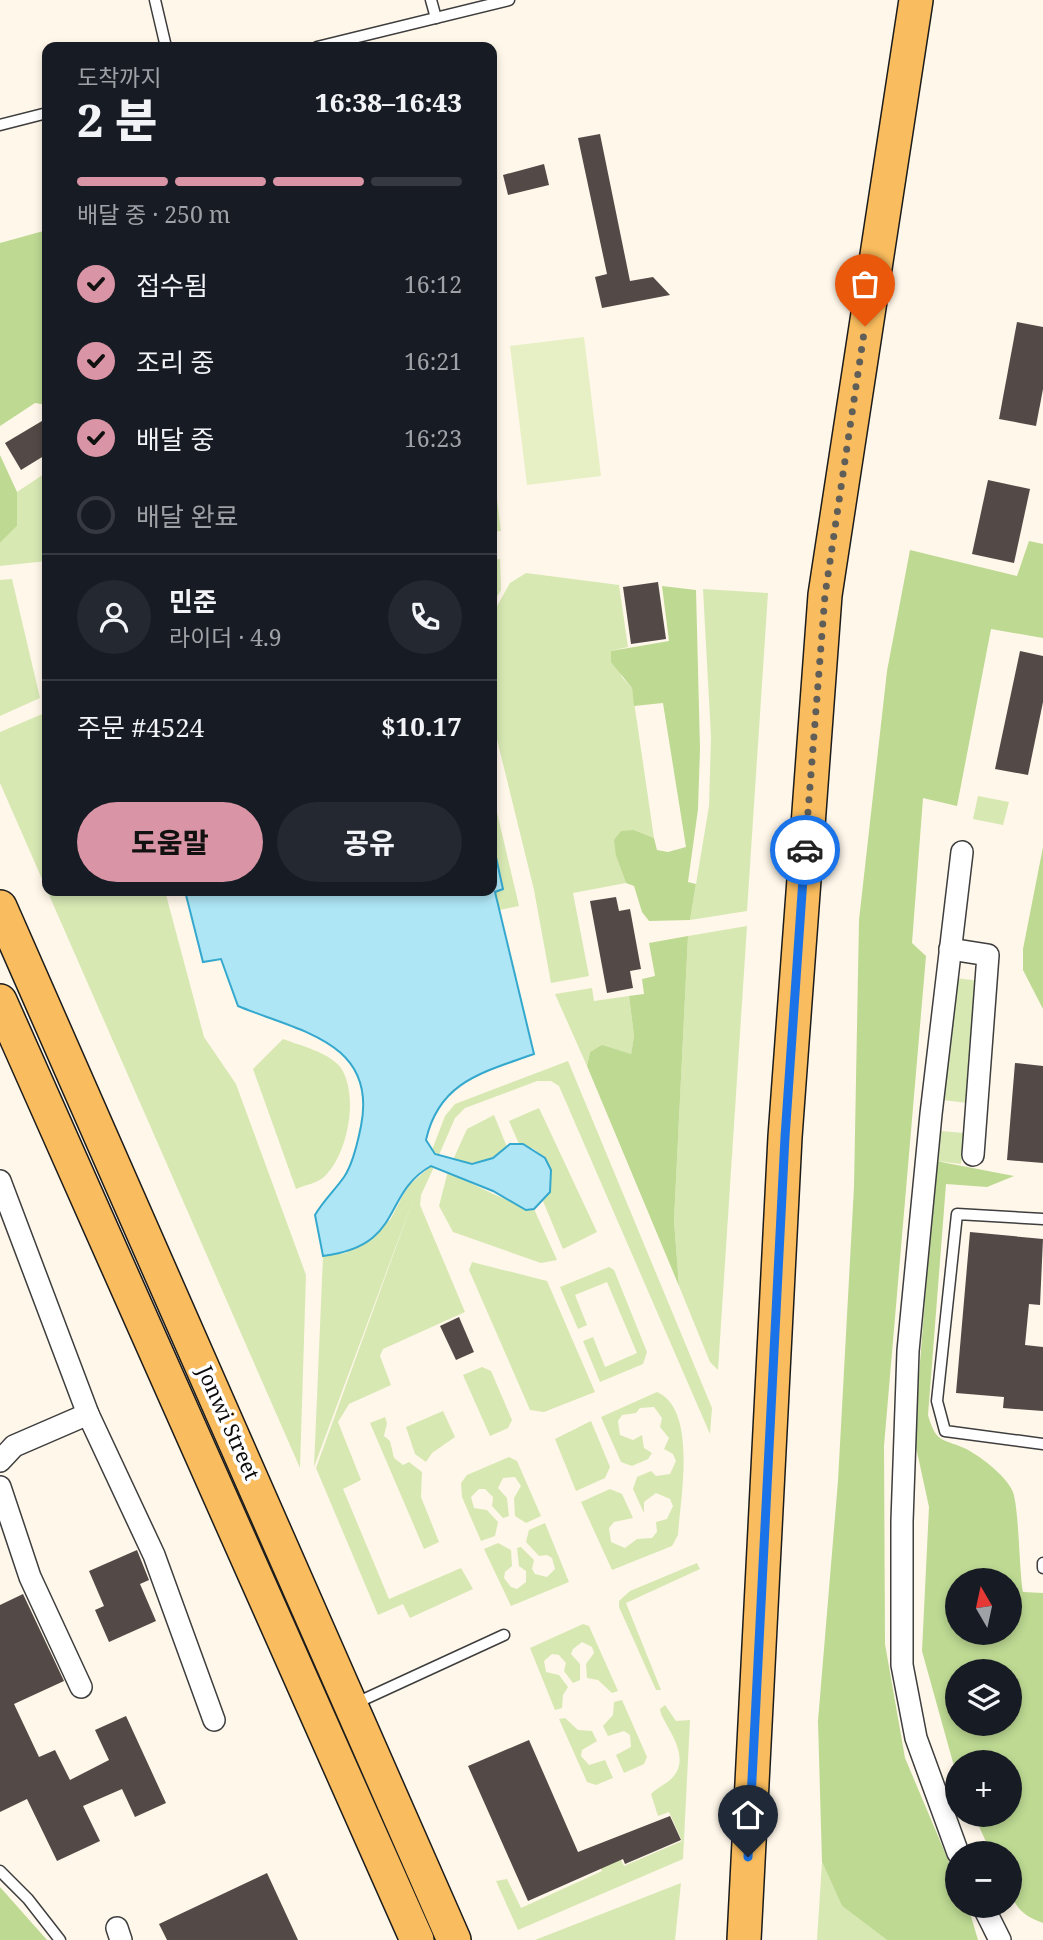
<!DOCTYPE html>
<html lang="ko">
<head>
<meta charset="utf-8">
<style>
	body { margin:0; font-family:"Noto Serif","Noto Sans KR",serif; background:#242831; color:#f1f3f6; height:100vh; display:flex; flex-direction:column; font-size:26px; white-space:nowrap }
	* { box-sizing:border-box; margin:0 }
	p { font-size:23px; color:#9ea1a6 }
	.icon { flex:none; width:38px; height:38px; fill:none; stroke:currentColor; stroke-width:2; stroke-linecap:round; stroke-linejoin:round }
	.map { position:relative; flex:1; overflow:hidden }
	.side { position:absolute; left:42px; top:42px; width:455px; height:854px; display:flex; flex-direction:column; background:#171b24; border-radius:14px; box-shadow:0 4px 10px #0003 }
	.side>* { flex:none }
	.needle { width:46px; rotate:351deg }
	.buttons { position:absolute; left:945px; top:1568px; display:grid; gap:14px }
	.buttons a { display:grid; place-items:center; width:77px; height:77px; border-radius:50%; background:#171b24; box-shadow:0 4px 10px #0003; font-size:35px }
	.pin { position:absolute; display:grid; place-items:center; width:60px; height:60px; color:#fff; margin:-72px -30px; border-radius:50% 50% 50% 0; rotate:-45deg; box-shadow:0 0 7px #0007 }
	.pin .icon { rotate:45deg }
	.courier { position:absolute; display:grid; place-items:center; width:70px; height:70px; margin:-35px; border:5px solid #1a73e8; border-radius:50%; background:#fff; color:#222; box-shadow:0 2px 9px #0007 }
	.overview em { font-style:normal; font-weight:800 }
	.overview div { display:flex; flex-direction:column-reverse }
	.overview { display:flex; align-items:center; justify-content:space-between; height:119px; padding:0 35px }
	h1 { font-size:46px; font-weight:800; line-height:52px }
	.bar { display:grid; grid-template-columns:repeat(4,1fr); gap:10px 7px; align-content:center; height:84px; padding:0 35px }
	.bar i { height:9px; border-radius:5px; background:#363941 }
	.bar .current { background:#d995a5 }
	.bar p { grid-column:span 4 }
	.line { display:flex; align-items:center; gap:18px; padding:0 35px; border-top:2px solid #363941 }
	.line div { flex:1 }
	.round { display:grid; place-items:center; flex:none; width:74px; height:74px; border-radius:37px; background:#242831 }
	ol { padding:0 35px; list-style:none }
	li { display:flex; align-items:center; gap:21px; height:77px }
	li p { margin-inline-start:auto }
	li .icon { padding:7px; border-radius:50%; background:#d995a5; color:#111; stroke-width:4 }
	li:last-child { color:#9ea1a6 }
	li i { width:38px; height:38px; border:4px solid #363941; border-radius:50% }
	.action { display:flex; gap:14px; margin-top:auto; padding:14px 35px }
	.action a { flex:1; height:80px; border-radius:42px; background:#d995a5; color:#111; font-size:28px; font-weight:800; line-height:80px; text-align:center }
	.action a+a { background:#242831; color:#f1f3f6 }
	.map>svg:first-child { display:block }
	.green { fill:#d7e8b3 }
	.forest { fill:#bdd992; fill-rule:evenodd }
	.pitch { fill:#e7f0c5 }
	.water { fill:#aee6f6; stroke:#34a8cd; stroke-width:2 }
	.building { fill:#534a47 }
	.lines { fill:none; stroke-linecap:round; stroke-linejoin:round }
	.lane-casing { stroke:#3e3e3e; stroke-width:13 }
	.street-casing { stroke:#3e3e3e; stroke-width:24 }
	.primary-casing { stroke:#1c1c1c; stroke-width:36 }
	.lane { stroke:#fff; stroke-width:10 }
	.street { stroke:#fff; stroke-width:21 }
	.primary { stroke:#f9bc5e; stroke-width:33 }
	.done { stroke:#605e59; stroke-width:7; stroke-dasharray:0 12.6 }
	.route { stroke:#1a73e8; stroke-width:9 }
	.labels { text-anchor:middle; stroke-width:7; stroke-linejoin:round; paint-order:stroke }
	.street-label { font-size:21px; fill:#0b0b0b; stroke:#fff }
</style>
</head>
<body>
<div class="map">
<svg width="1043" height="1940" viewBox="0 0 1043 1940">
	<rect width="100%" height="100%" fill="#fff7e9"/>
	<!-- green -->
	<g class="green">
		<path d="M492,459L501,531L492,532Z"/>
		<path d="M47,472V561L0,566V543L17,526V492Z"/>
		<path d="M500,559L501,590L492,605V560Z"/>
		<path d="M526,573L619,585L628,647L611,651L622,677L632,688L654,838L634,830L616,856L626,883L573,893L589,976L551,983L534,890L492,719V615L510,583Z"/>
		<path d="M12,579L40,698L0,716V580Z"/>
		<path d="M703,589L768,593L747,911L690,920L709,806L711,737Z"/>
		<path d="M47,712V891H165L204,1037L236,1084L306,1275L300,1468L0,783V732Z"/>
		<path d="M492,791L519,906L499,910L495,891L503,888L492,839Z"/>
		<path d="M978,796L1009,802L1003,825L973,819Z"/>
		<path d="M747,926L718,1370L710,1362L679,1286L674,1221L688,936Z"/>
		<path d="M956,978L980,981L967,1103L943,1100Z"/>
		<path d="M592,988L594,1001L629,996L634,1036L631,1054L602,1046L590,1052L587,1066L555,994Z"/>
		<path d="M283,1039C301,1046 329,1052 341,1068C359,1095 348,1154 325,1176C318,1183 305,1185 296,1189L253,1069Z"/>
		<path d="M568,1061L712,1408L710,1434L559,1086L551,1081H537L465,1108L455,1118L439,1155L432,1150L445,1116L455,1104Z"/>
		<path d="M539,1108L597,1232L563,1249L543,1201L550,1192L545,1158L534,1149L519,1144L509,1121Z"/>
		<path d="M494,1115L507,1147C489,1162 476,1166 453,1160L467,1129Z"/>
		<path d="M940,1131L964,1133L961,1164L936,1161Z"/>
		<path d="M431,1166L434,1167L421,1195L420,1205L465,1312L383,1349L380,1356L391,1385L349,1404L338,1422L361,1480L343,1489L389,1599L461,1568L473,1589L410,1618L403,1604L378,1615L316,1468L416,1192L314,1467L323,1256L346,1253L390,1220L408,1186Z"/>
		<path d="M448,1171C462,1179 523,1210 534,1209L557,1260L541,1263L453,1232L439,1206Z"/>
		<path d="M472,1262L547,1281L595,1392L544,1412L530,1410L469,1270Z"/>
		<path d="M609,1267L614,1270L647,1352L643,1364L600,1382L583,1341L593,1337L605,1367L637,1353L607,1282L575,1295L587,1325L578,1329L560,1287Z"/>
		<path d="M482,1367L491,1371L512,1420L508,1428L490,1436L463,1375Z"/>
		<path d="M657,1392C698,1410 680,1500 678,1535L672,1546L612,1570L581,1502L610,1489L622,1494L633,1518L614,1522L609,1528L611,1542L625,1548L637,1539L652,1538L657,1532L656,1522L667,1519L673,1506L670,1499L656,1493L644,1502V1513L633,1489L637,1477L651,1471L656,1476L670,1474L676,1461L673,1454L664,1449L669,1438L660,1427L662,1418L654,1407L640,1408L636,1413L622,1415L618,1421L620,1435L633,1440L642,1435L644,1448L652,1453L648,1459L632,1466L621,1462L601,1417Z"/>
		<path d="M443,1411L455,1437L432,1453L426,1462L415,1454L406,1427Z"/>
		<path d="M385,1417L387,1423L384,1436L390,1441L394,1458L403,1465L409,1462L422,1472L421,1497L439,1542L424,1549L370,1423Z"/>
		<path d="M591,1421L610,1467L605,1478L576,1491L555,1439Z"/>
		<path d="M509,1457L517,1461L541,1516L526,1523L515,1516L514,1498L521,1486L515,1477L503,1478L498,1488L507,1498L509,1516L503,1518L492,1506L493,1497L485,1489H479L471,1497L474,1508L487,1510L498,1522L495,1536L481,1541L462,1497L461,1483L467,1475Z"/>
		<path d="M545,1523L569,1582L511,1606L484,1549L498,1543L511,1550L512,1566L505,1572L504,1578L511,1587L517,1589L526,1582V1571L519,1566L517,1548L521,1547L534,1560L532,1569L535,1574L547,1577L555,1569L552,1558L547,1555L539,1556L526,1542L529,1530Z"/>
		<path d="M697,1563L700,1569L626,1603L661,1690H656L619,1607V1601L630,1591Z"/>
		<path d="M583,1624L589,1626L618,1691L612,1693L598,1680L587,1678L586,1664L594,1653L592,1647L582,1642L573,1649L571,1654L580,1664V1680L573,1683L564,1671L566,1663L559,1655L552,1654L544,1661L546,1672L559,1675L568,1687L563,1695L562,1708L555,1710L530,1648Z"/>
		<path d="M622,1700L647,1757L644,1764L624,1773L616,1755L631,1747L630,1735L624,1731L608,1736L603,1726L613,1715L614,1702Z"/>
		<path d="M665,1705L676,1721L690,1720L683,1859L518,1930L496,1881L507,1879L521,1908L602,1871L595,1856L615,1847L624,1866L682,1841L669,1812L658,1816L651,1794C658,1787 667,1784 673,1777C690,1757 670,1733 661,1714L660,1709Z"/>
		<path d="M565,1718L578,1730L592,1731L597,1741L582,1750L581,1756L589,1765L605,1760L613,1778L596,1785L587,1782L559,1719Z"/>
		<path d="M822,1862L842,1906L887,1940H817Z"/>
		<path d="M681,1883L675,1940H535Z"/>
	</g>
	<!-- forest -->
	<g class="forest">
		<path d="M47,230V405L35,403L0,426V243Z"/>
		<path d="M0,455L17,492V526L0,543Z"/>
		<path d="M1029,541L1043,544V638L991,629L957,806L923,798L912,943L926,956L884,1446L885,1644L905,1758L957,1881V1906H968L978,1940H887L842,1906L822,1862L818,1721L838,1481L854,1187L859,920L887,671L910,550L1017,576Z"/>
		<path d="M662,586L696,590L700,749L698,809L688,882L696,884L690,920L649,921L642,912L634,886L626,883L616,856L614,840L621,831L634,830L654,838L657,850L668,852L686,847L663,703L634,706L632,688L611,662V651L669,641Z"/>
		<path d="M1043,847V1009L1023,970V949Z"/>
		<path d="M688,936L674,1221L679,1286L587,1066L590,1052L602,1045L631,1054L634,1036L629,996L644,994L642,979L655,976L649,943Z"/>
		<path d="M936,1161L1014,1176L987,1187L946,1184L928,1415C936,1443 941,1438 964,1448C978,1454 1006,1476 1012,1490C1019,1502 1019,1571 1023,1592L1043,1593V1923C1005,1910 1010,1887 1010,1853H991L974,1815H1010V1762H957V1777L922,1651L929,1507L914,1438ZM957,1580H1010V1633H957ZM957,1671H1010V1724H957Z"/>
		<path d="M0,1887L47,1940H0Z"/>
	</g>
	<!-- pitch -->
	<path class="pitch" d="M584,337L601,476L527,485L510,346Z"/>
	<!-- water -->
	<path class="water" d="M492,839L503,889L495,892L534,1054C484,1072 439,1081 426,1140L435,1154L472,1164L493,1158L510,1144H523L545,1158L551,1170L550,1192L534,1209L526,1210L493,1191L431,1166C381,1194 405,1246 323,1256L315,1215C323,1201 335,1190 344,1177C353,1164 358,1141 361,1126C378,1041 297,1031 238,1006L221,959L203,962L185,891H492Z"/>
	<!-- building -->
	<g class="building">
		<path d="M600,134L630,281L653,277L670,295L602,308L595,277L607,274L578,138Z"/>
		<path d="M544,164L549,185L508,195L503,175Z"/>
		<path d="M1017,322L1043,327V389L1036,426L999,419Z"/>
		<path d="M47,418V454L21,470L5,443Z"/>
		<path d="M988,480L1030,489L1014,563L972,554Z"/>
		<path d="M658,582L666,639L631,644L623,587Z"/>
		<path d="M1020,651L1043,656V702L1028,775L995,769Z"/>
		<path d="M616,897L619,911L630,909L641,969L630,971L633,988L607,993L590,901Z"/>
		<path d="M1015,1063L1043,1066V1163L1007,1160Z"/>
		<path d="M970,1232L1043,1239L1040,1305L1029,1304L1025,1345L1043,1347V1411L1003,1408L1004,1397L956,1393Z"/>
		<path d="M459,1317L474,1352L456,1360L440,1326Z"/>
		<path d="M137,1550L149,1580L140,1584L156,1621L109,1642L95,1610L104,1606L89,1571Z"/>
		<path d="M23,1594L64,1681L14,1704L39,1757L55,1750L70,1780L109,1760L95,1730L126,1716L166,1803L135,1817L122,1789L83,1806L100,1841L57,1861L27,1799L0,1812V1605Z"/>
		<path d="M529,1740L578,1852L670,1816L681,1840L625,1864L623,1859L528,1901L468,1766Z"/>
		<path d="M267,1873L298,1940H167L159,1924Z"/>
	</g>
	<g class="lines">
		<defs>
			<g id="lane">
				<path d="M155,0L166,47"/>
				<path d="M431,0L436,18"/>
				<path d="M317,47L509,0"/>
				<path d="M0,125L47,113"/>
				<path d="M1043,1219L957,1214L937,1401L945,1431L1043,1444"/>
				<path d="M1043,1563V1568"/>
				<path d="M354,1704L504,1635"/>
				<path d="M0,1871L28,1899L60,1940"/>
			</g>
			<g id="street">
				<path d="M950,949L988,955L973,1155"/>
				<path d="M0,1181L88,1414L154,1555L214,1720"/>
				<path d="M0,1461L14,1446L88,1414"/>
				<path d="M0,1487L30,1577L81,1687"/>
				<path d="M958,1853L916,1738L902,1665V1521L908,1351L931,1114L962,852"/>
				<path d="M983,1906L1000,1940"/>
				<path d="M117,1928L121,1940"/>
			</g>
			<g id="primary">
				<path d="M0,907L454,1940"/>
				<path d="M0,1001L417,1940"/>
				<path d="M744,1940L785,1137L825,595L916,0"/>
			</g>
		</defs>
		<!-- lane casing -->
		<use href="#lane" class="lane-casing"/>
		<!-- street casing -->
		<use href="#street" class="street-casing"/>
		<!-- primary casing -->
		<use href="#primary" class="primary-casing"/>
		<!-- lane -->
		<use href="#lane" class="lane"/>
		<!-- street -->
		<use href="#street" class="street"/>
		<!-- primary -->
		<use href="#primary" class="primary"/>
	</g>
	<g class="lines">
		<!-- done -->
		<path class="done" d="M805,850L825,595L865,326"/>
		<!-- route -->
		<path class="route" d="M748,1857L785,1137L805,850"/>
	</g>
	<g class="labels">
		<!-- street labels -->
		<g class="street-label">
			<text transform="translate(228 1423) rotate(66)" y="7">Jonwi Street</text>
		</g>
	</g>
</svg>
<div class="buttons">
<a><svg class="needle" viewBox="-14 -14 28 28"><path d="M0-13l5 13h-10z" fill="#e53935"/><path d="M0 13l5-13h-10z" fill="#9ea1a6"/></svg></a>
<a><svg class="icon" aria-label="layers" viewBox="0 0 24 24"><path d="M12 4l9 5-9 5-9-5zM3 14l9 5 9-5"/></svg></a>
<a>+</a>
<a>−</a>
</div>
<div class="pin" style="left:865px;top:326px;background:#ea580c"><svg class="icon" aria-label="bag" viewBox="0 0 24 24"><path d="M5 8h14l-1 12H6zM9 8a3 3 0 0 1 6 0"/></svg></div>
<div class="pin" style="left:748px;top:1857px;background:#1f2937"><svg class="icon" aria-label="home" viewBox="0 0 24 24"><path d="M3 11l9-7 9 7M6 9v11h12V9"/></svg></div>
<div class="courier" style="left:805px;top:850px"><svg class="icon" aria-label="car" viewBox="0 0 24 24"><path d="M5 17H2v-5l4-1 3-4h7l3 4 3 1v5h-3M9 17h6M6 11h13"/><circle cx="7" cy="17" r="2"/><circle cx="17" cy="17" r="2"/></svg></div>
<section class="side">
<div class="overview"><div><h1>2 분</h1><p>도착까지</p></div><em>16:38–16:43</em></div>
<div class="bar"><i class="current"></i><i class="current"></i><i class="current"></i><i></i><p>배달 중 · 250 m</p></div>
<ol>
<li><svg class="icon" aria-label="check" viewBox="0 0 24 24"><path d="M5 12l5 5 9-10"/></svg>접수됨<p>16:12</p></li>
<li><svg class="icon" aria-label="check" viewBox="0 0 24 24"><path d="M5 12l5 5 9-10"/></svg>조리 중<p>16:21</p></li>
<li><svg class="icon" aria-label="check" viewBox="0 0 24 24"><path d="M5 12l5 5 9-10"/></svg>배달 중<p>16:23</p></li>
<li><i></i>배달 완료</li>
</ol>
<div class="line" style="height:126px"><a class="round"><svg class="icon" aria-label="person" viewBox="0 0 24 24"><circle cx="12" cy="8" r="4"/><path d="M4 21q1-7 8-7t8 7"/></svg></a><div><b>민준</b><p>라이더 · 4.9</p></div><a class="round"><svg class="icon" aria-label="phone" viewBox="0 0 24 24"><path d="M5 4h4l2 5-3 2q2 4 5 5l2-3 5 2v4C11 20 4 13 5 4z"/></svg></a></div>
<div class="line" style="height:91px"><div>주문 #4524</div><b>$10.17</b></div>
<div class="action"><a>도움말</a><a>공유</a></div>
</section>
</div>
</body>
</html>
